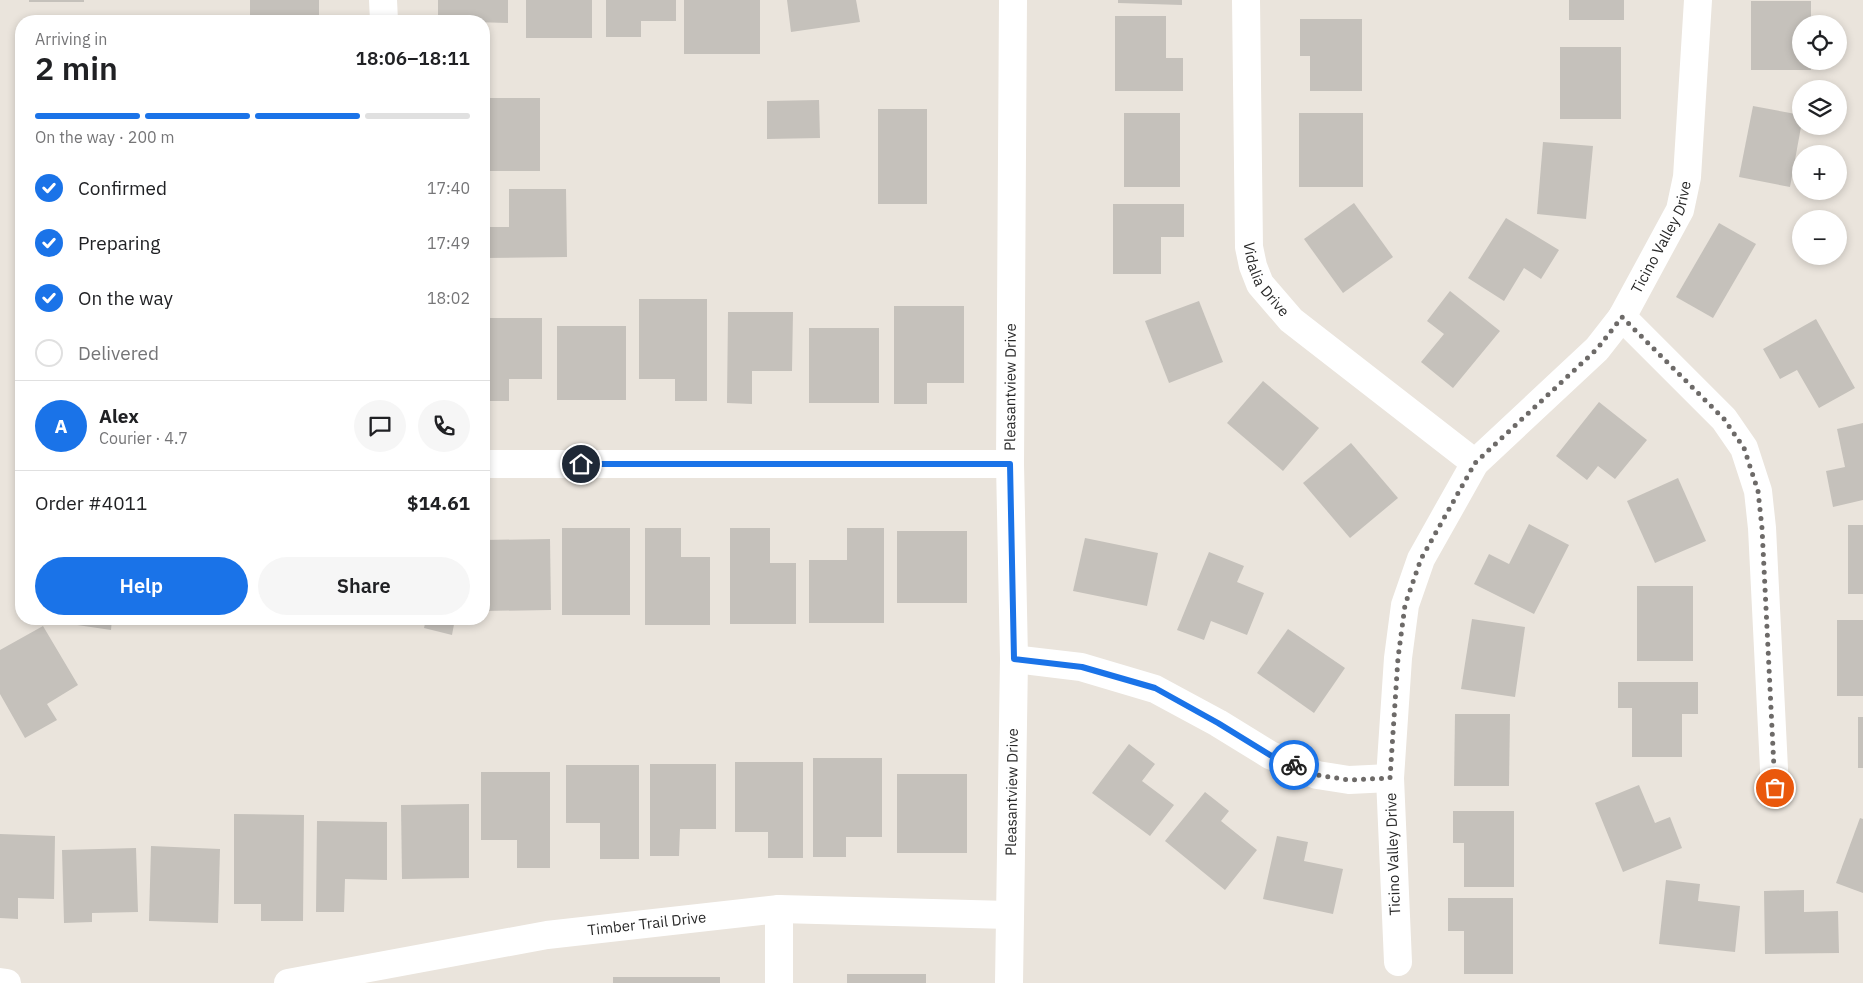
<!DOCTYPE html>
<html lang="en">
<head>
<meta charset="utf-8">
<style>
	body { margin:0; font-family:"IBM Plex Sans",sans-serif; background:#f6f6f6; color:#202124; height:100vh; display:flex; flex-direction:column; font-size:19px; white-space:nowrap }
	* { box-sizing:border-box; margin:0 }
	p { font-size:16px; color:#757577 }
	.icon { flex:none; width:28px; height:28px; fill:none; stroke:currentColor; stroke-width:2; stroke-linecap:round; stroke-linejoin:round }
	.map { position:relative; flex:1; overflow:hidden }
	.details { position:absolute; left:15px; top:15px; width:475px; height:610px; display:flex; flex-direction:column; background:#fff; border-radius:20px; box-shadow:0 2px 8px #0003 }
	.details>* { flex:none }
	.buttons { position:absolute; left:1792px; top:15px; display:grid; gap:10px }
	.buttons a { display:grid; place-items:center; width:55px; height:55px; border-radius:50%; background:#fff; box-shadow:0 2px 8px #0003; font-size:25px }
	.pin { position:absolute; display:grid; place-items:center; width:42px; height:42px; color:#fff; margin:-21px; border:2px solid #fff; border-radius:50%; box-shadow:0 1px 5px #0007 }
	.courier { position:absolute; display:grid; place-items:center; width:50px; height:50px; margin:-25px; border:4px solid #1a73e8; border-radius:50%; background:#fff; color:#222; box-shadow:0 1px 6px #0007 }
	.headline em { font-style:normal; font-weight:600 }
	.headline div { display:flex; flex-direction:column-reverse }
	.headline { display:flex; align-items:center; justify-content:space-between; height:85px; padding:0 20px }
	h1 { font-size:32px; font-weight:600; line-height:38px }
	.bar { display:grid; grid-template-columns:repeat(4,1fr); gap:8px 5px; align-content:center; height:60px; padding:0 20px }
	.bar i { height:6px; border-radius:4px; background:#e0e0e0 }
	.bar .selected { background:#1a73e8 }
	.bar p { grid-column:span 4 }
	.line { display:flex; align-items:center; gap:12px; padding:0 20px; border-top:1px solid #e0e0e0 }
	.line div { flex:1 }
	.round { display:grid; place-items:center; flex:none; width:52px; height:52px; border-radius:26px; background:#f6f6f6 }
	ol { padding:0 20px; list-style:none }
	li { display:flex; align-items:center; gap:15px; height:55px }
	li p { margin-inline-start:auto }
	li .icon { padding:5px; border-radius:50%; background:#1a73e8; color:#fff; stroke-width:4 }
	li:last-child { color:#757577 }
	li i { width:28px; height:28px; border:2px solid #e0e0e0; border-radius:50% }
	.button { display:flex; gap:10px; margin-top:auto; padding:10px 20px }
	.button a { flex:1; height:58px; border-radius:30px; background:#1a73e8; color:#fff; font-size:20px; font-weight:600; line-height:58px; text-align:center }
	.button a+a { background:#f6f6f6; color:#202124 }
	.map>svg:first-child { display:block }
	.building { fill:#c5c1bb }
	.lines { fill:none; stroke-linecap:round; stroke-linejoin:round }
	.minor { stroke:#fff; stroke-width:28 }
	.done { stroke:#6d6a68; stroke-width:5; stroke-dasharray:0 9 }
	.route { stroke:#1a73e8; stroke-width:6 }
	.labels { text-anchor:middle; stroke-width:4.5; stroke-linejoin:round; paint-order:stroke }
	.street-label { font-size:15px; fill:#292929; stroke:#fff }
</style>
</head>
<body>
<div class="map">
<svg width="1863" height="983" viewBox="0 0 1863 983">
	<rect width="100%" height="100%" fill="#eae4dc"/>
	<!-- building -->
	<g class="building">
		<rect x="29" y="0" width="55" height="2"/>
		<rect x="250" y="0" width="69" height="21"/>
		<path d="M438,0H508V23L438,21Z"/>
		<rect x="526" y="0" width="66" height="38"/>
		<path d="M606,0H676V21H641V37H606Z"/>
		<rect x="684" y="0" width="76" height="54"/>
		<path d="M787,0H856L860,22L791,32Z"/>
		<path d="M1118,0H1182V5L1118,3Z"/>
		<rect x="1569" y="0" width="55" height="20"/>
		<path d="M1751,1H1811V24H1801V61H1811V70H1751Z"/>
		<path d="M1115,16H1166V58H1183V91H1115Z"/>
		<rect x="30" y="18" width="59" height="3"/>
		<path d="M1300,19H1362V91H1310V56H1300Z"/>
		<rect x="1560" y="47" width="61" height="72"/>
		<rect x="484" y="98" width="56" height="73"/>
		<path d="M819,100L820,138L767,139V101Z"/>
		<path d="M1753,106L1801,115V127L1790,187L1739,177Z"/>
		<rect x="878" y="109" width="49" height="95"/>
		<rect x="1124" y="113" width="56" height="74"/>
		<rect x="1299" y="113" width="64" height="74"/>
		<path d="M1543,142L1593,146L1586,219L1537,214Z"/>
		<path d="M509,189H566L567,257L484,258V227H509Z"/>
		<path d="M1354,203L1393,257L1343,293L1304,239Z"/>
		<path d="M1113,204H1184V237H1161V274H1113Z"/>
		<path d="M1506,218L1559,250L1541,279L1524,268L1504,301L1468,278Z"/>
		<path d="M1719,223L1756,244L1713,318L1676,297Z"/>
		<path d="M1450,291L1500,331L1453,388L1421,362L1444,334L1427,321Z"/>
		<path d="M639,299H707V401H675V379H639Z"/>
		<path d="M1199,301L1223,362L1169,383L1145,321Z"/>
		<path d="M894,306H964V383H927V404H894Z"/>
		<path d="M728,312H793L792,371H752V404L727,403Z"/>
		<path d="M484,318H542V379H509V401H484Z"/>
		<path d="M1816,319L1855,388L1819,408L1797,370L1780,379L1763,349Z"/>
		<rect x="557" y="326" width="69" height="74"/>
		<rect x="809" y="328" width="70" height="75"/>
		<path d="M1263,381L1319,428L1283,471L1227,423Z"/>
		<path d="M1599,402L1647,440L1615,479L1598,466L1587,480L1556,456Z"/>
		<path d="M1863,423V500L1833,507L1826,471L1845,467L1837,429Z"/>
		<path d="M1351,443L1398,498L1350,538L1303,483Z"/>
		<path d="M1678,478L1706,541L1655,563L1627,501Z"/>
		<path d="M1529,524L1569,545L1534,614L1474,584L1489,554L1509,564Z"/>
		<rect x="1848" y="525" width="15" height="69"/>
		<rect x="562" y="528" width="68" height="87"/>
		<path d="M645,528H681V557H710V625H645Z"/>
		<path d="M730,528H770V563H796V624H730Z"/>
		<path d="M847,528H884V623H809V560H847Z"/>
		<rect x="897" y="531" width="70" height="72"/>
		<path d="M1085,538L1158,553L1147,606L1073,591Z"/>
		<path d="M550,539L551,610L484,611V540Z"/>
		<path d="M1209,552L1244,566L1237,582L1264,593L1247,635L1211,621L1204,640L1177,630Z"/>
		<rect x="1637" y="586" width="56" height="75"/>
		<path d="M58,619H112L111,630L57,622Z"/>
		<path d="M426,619H455L452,635L424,628Z"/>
		<path d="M1472,619L1525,627L1515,697L1461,689Z"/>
		<rect x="1837" y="620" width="26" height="76"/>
		<path d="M43,626L78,685L47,704L57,720L25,738L0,694V650Z"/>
		<path d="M1288,629L1345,668L1314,713L1257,673Z"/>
		<path d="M1618,682H1698V714H1682V757H1632V708H1618Z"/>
		<path d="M1455,714H1510L1509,786H1454Z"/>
		<rect x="1858" y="717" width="5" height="51"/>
		<path d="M1129,744L1155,764L1142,781L1174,805L1150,836L1092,793Z"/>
		<path d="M813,758H882V837H846V857H813Z"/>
		<path d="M735,762H803V858H768V832H735Z"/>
		<path d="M650,764H716V829H680L679,856H650Z"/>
		<path d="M566,765H639V859H600V823H566Z"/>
		<path d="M481,772H550V868H517V840H481Z"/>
		<rect x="897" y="774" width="70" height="79"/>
		<path d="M1639,785L1655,823L1670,817L1682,848L1623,872L1595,803Z"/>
		<path d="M1205,792L1229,811L1221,821L1257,850L1225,890L1165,841Z"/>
		<path d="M469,804V878L402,879L401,805Z"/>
		<path d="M1453,811H1514V887H1464V843H1453Z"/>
		<path d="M234,814L304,815L303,921H261V904H234Z"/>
		<path d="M1860,818L1863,819V893L1836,883Z"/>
		<path d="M317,821L387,822V880L345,879L344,912H316Z"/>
		<path d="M0,834L55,836L54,899L18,898V919L0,918Z"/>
		<path d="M1277,836L1308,842L1304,861L1343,869L1333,914L1263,899Z"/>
		<path d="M151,846L220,849L218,923L149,921Z"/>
		<path d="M136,848L138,912L92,913V922L64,923L62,850Z"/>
		<path d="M1666,880L1700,884L1698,901L1740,906L1735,952L1659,944Z"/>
		<path d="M1804,890V912L1838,911L1839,953L1765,954L1764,891Z"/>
		<path d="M1448,898H1513V974H1464V931H1448Z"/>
		<rect x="847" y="974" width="79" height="9"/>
		<rect x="613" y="977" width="107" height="6"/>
	</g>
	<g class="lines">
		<!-- minor -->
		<g class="minor">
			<path d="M383,0L384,21"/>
			<path id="s1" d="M1246,0L1249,247L1253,266L1260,284L1291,320L1475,463"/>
			<path d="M1622,317L1724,419L1744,448L1758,491L1762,528L1775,789"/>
			<path d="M484,464H1010"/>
			<path d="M1014,659L1081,667L1155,689L1218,723L1270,755L1317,775L1349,780L1390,778"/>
			<path d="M779,909V983"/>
			<path id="s2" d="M1398,962L1390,778L1398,658L1405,605L1421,559L1475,463L1597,349L1622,317L1680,210L1687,177L1698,0"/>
			<path d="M0,982L7,983"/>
			<path id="s3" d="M288,983L547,935L779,909L1009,915"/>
			<path id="s4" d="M1009,983L1014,659L1010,464L1013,0"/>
		</g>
	</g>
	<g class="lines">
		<!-- done -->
		<path class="done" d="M1294,765L1317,775L1349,780L1390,778L1398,658L1405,605L1421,559L1475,463L1597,349L1622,317L1724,419L1744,448L1758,491L1762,528L1775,788"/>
		<!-- route -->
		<path class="route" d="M581,464H1010L1014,659L1082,667L1155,688L1218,723L1270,755L1294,765"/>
	</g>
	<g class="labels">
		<!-- street labels -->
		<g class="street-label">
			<text dy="5" stroke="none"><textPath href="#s2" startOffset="814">Ticino Valley Drive</textPath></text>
			<text dy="5" stroke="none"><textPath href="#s1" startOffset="284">Vidalia Drive</textPath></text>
			<text dy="5" stroke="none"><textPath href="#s4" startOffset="596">Pleasantview Drive</textPath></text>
			<text dy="5" stroke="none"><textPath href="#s4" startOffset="191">Pleasantview Drive</textPath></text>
			<text transform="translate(1393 854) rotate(-92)" y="5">Ticino Valley Drive</text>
			<text dy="5" stroke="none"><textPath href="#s3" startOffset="364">Timber Trail Drive</textPath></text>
		</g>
	</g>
</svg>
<div class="buttons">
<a><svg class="icon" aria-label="locate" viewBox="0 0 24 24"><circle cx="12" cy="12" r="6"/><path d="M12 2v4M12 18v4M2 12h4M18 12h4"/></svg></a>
<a><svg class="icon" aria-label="layers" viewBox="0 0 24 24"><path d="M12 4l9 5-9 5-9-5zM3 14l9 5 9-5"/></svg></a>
<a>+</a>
<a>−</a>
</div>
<div class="pin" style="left:1775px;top:788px;background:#ea580c"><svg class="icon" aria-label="bag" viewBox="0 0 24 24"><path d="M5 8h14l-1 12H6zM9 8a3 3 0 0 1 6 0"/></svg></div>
<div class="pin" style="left:581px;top:464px;background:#1f2937"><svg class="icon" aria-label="home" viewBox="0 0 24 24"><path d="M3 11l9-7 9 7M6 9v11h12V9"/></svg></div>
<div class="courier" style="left:1294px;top:765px"><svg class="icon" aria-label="bike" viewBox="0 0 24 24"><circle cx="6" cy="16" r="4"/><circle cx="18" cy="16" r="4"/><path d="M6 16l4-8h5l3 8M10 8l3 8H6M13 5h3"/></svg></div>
<section class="details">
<div class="headline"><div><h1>2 min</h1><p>Arriving in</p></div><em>18:06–18:11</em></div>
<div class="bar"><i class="selected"></i><i class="selected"></i><i class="selected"></i><i></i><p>On the way · 200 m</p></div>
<ol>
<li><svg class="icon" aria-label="check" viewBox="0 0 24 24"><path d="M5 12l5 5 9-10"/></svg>Confirmed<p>17:40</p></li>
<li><svg class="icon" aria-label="check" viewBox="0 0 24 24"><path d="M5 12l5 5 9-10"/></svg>Preparing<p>17:49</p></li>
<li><svg class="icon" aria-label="check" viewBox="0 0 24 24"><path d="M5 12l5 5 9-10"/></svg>On the way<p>18:02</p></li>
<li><i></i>Delivered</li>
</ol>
<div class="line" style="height:90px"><b class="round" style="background:#1a73e8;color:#fff">A</b><div><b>Alex</b><p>Courier · 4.7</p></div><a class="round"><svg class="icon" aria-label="chat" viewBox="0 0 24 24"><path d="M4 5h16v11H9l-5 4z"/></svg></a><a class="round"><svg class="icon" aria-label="phone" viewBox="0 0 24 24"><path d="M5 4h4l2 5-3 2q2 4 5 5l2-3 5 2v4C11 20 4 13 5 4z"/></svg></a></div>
<div class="line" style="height:65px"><div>Order #4011</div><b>$14.61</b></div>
<div class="button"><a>Help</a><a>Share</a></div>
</section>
</div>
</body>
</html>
